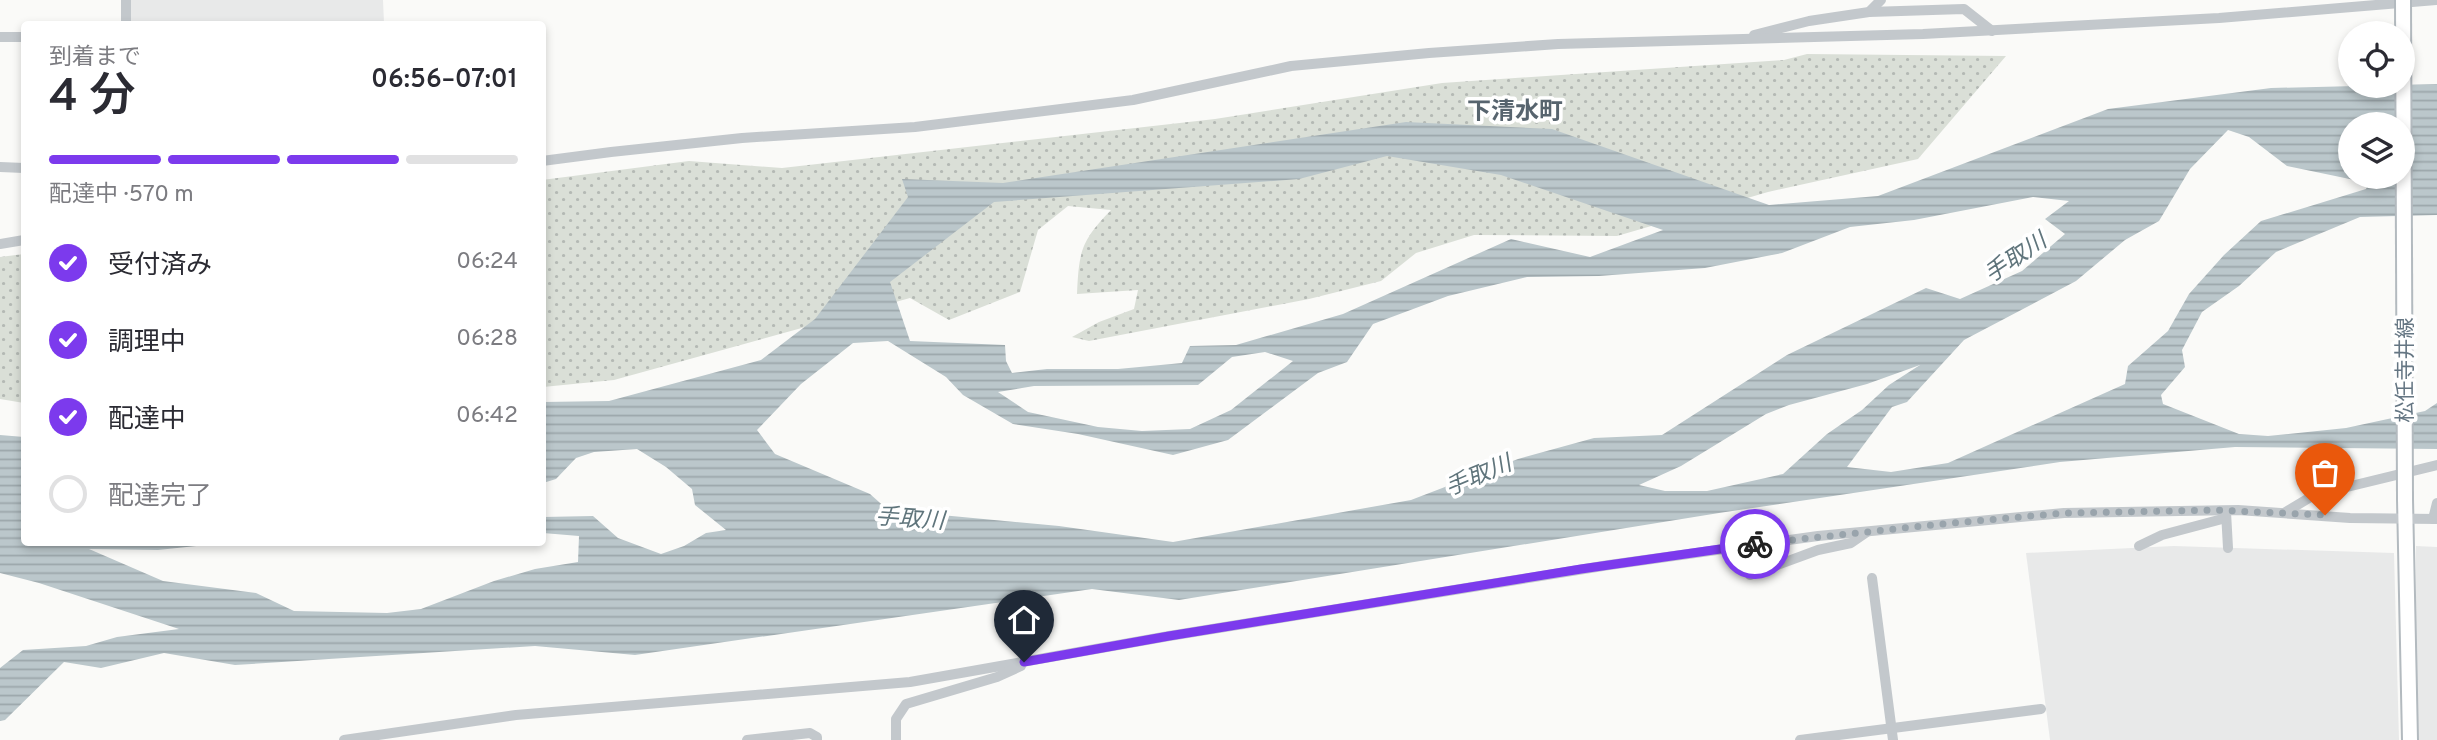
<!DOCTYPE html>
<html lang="ja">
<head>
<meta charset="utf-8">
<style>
	body { margin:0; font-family:Overpass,"Noto Sans JP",sans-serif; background:#f7f7f7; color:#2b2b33; height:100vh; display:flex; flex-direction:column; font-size:26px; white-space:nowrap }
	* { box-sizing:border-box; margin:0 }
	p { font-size:23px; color:#7c7c81 }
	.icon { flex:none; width:38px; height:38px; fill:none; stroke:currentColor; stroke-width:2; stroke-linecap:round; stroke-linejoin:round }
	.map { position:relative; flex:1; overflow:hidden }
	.drawer { position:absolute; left:21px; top:21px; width:525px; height:525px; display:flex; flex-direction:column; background:#fff; border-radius:7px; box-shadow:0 4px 10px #0003 }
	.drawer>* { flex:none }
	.tools { position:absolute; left:2338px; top:21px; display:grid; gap:14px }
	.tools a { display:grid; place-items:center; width:77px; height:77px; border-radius:50%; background:#fff; box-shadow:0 4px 10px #0003; font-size:35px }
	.pin { position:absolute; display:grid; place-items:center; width:60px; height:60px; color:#fff; margin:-72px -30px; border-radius:50% 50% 50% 0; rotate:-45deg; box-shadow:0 0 7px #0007 }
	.pin .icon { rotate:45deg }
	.courier { position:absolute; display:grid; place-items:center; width:70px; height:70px; margin:-35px; border:5px solid #7c3aed; border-radius:50%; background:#fff; color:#222; box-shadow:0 2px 9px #0007 }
	.headline em { font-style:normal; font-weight:600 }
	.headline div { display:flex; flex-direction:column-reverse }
	.headline { display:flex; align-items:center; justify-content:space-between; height:119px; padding:0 28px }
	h1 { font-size:46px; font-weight:600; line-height:52px }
	.bar { display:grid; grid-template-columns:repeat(4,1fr); gap:10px 7px; align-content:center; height:84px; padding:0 28px }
	.bar i { height:9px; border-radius:5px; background:#e1e1e2 }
	.bar .active { background:#7c3aed }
	.bar p { grid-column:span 4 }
	ol { padding:0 28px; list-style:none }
	li { display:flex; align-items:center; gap:21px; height:77px }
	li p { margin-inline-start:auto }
	li .icon { padding:7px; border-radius:50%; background:#7c3aed; color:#fff; stroke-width:4 }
	li:last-child { color:#7c7c81 }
	li i { width:38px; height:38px; border:4px solid #e1e1e2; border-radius:50% }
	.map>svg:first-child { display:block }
	.built { fill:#e8e9e9 }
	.grass { fill:url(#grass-dots) }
	.water { fill:url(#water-rules); fill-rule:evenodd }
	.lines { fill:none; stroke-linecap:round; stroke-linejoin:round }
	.secondary-casing { stroke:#b3babf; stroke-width:18 }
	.street { stroke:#c3c8cc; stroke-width:10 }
	.secondary { stroke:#fff; stroke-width:14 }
	.secondary-bridge-casing { stroke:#b3babf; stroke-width:18; stroke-linecap:butt }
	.secondary-bridge { stroke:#fff; stroke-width:14 }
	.done { stroke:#99a4ac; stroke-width:7; stroke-dasharray:0 12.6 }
	.route { stroke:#7c3aed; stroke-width:9 }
	.labels { text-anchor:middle; stroke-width:7; stroke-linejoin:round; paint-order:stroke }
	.street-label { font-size:21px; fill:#657683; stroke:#fff }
	.water-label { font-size:23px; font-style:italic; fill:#60757c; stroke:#fff }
	.quarter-label { font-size:24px; font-weight:bold; fill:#57646e; stroke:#fff }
</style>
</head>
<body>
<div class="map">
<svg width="2437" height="740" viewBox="0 0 2437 740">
	<defs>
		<pattern id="grass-dots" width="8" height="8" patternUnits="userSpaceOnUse" patternTransform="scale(1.75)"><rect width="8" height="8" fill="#dadfd7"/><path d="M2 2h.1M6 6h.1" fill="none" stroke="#b4b9b4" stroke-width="1.8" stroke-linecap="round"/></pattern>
		<pattern id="water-rules" width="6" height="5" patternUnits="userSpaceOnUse" patternTransform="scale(1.75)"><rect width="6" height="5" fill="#bbc7cb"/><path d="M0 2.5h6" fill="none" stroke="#9ca6aa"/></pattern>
	</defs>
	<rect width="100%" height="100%" fill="#fafaf8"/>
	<!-- built -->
	<g class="built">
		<path d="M130,0H383L384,23L129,24Z"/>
		<path d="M2174,546L2394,553L2399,740H2050L2026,553Z"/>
		<path d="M2416,546L2437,547V740H2416Z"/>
	</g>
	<!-- grass -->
	<g class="grass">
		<path d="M1807,54L2006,56L1918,159L1768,192L1617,236L1474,235L1416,253L1381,281L1309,299L1089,341L1072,337L1099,322L1134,309L1138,290L1077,294C1079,251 1081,241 1111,210L1068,206L1038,230L1020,292L949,320L910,298L614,380L543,387L542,180L689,161L782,168L1215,119L1442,83L1784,60Z"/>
		<path d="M24,254V403L0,399V257Z"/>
	</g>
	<!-- water -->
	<path class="water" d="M2437,84V215L2360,217L2276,252L2239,286L2202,312L2182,350L2185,367L2161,395L2163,404L2239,434L2268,436L2346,428L2425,411L2437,403V449L2235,447L2060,462L1719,513L1179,600L1092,589L635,655L535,646L235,665L164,653L101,668L64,662L5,720L0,721V668L23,650L86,646L117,637L179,629L39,583L0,573V435L24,437V542L225,543L158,550L89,549L163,581L256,593L294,611L387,613L421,609L494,581L535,569L578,562L579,536L543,533V517L593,516L618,538L661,554L684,546L706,533L726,530L695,505L692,489L666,467L637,449L594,452L576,458L556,479L543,483V402L609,401L761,360L815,319L908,197L902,179L1003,183L1406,122L1552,129L1769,205L1878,196L2108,109L2271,88ZM2350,124H2403V177H2350ZM2228,130L2249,137L2287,166L2369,183L2366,189L2261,221L2224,255L2189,294L2168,331L2128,366L2125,384L1948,463L1891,472L1847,467L1892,407L1907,402L1964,340L2076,281L2125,240L2159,221L2190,169ZM1387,156L1501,175L1663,230L1590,257L1511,239L1343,314L1236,345L1190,346L1182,363L1118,369H1047L1012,373L1006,361L1005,345L910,341L890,282L994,202L1299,179ZM2033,197L2069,201L2045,219L2065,234L2022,271L1960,299L1926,288L1787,355L1662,435L1594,438L1518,459L1411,500L1173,542L1059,526L888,510L870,494L775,454L757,430L801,384L853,343L888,341L946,377L963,395L1013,424L1078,434L1173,455L1228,440L1318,373L1347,362L1373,324L1448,296L1527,277L1599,276L1705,268L1782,253L1850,227L1914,220ZM1265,352L1293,361L1231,410L1190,429L1142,431L1098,427L1028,412L998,392L1034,386L1198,385L1232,357ZM1920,365L1889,385L1862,410L1827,434L1783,474L1707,491H1665L1639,485L1681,466L1766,414L1789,405L1867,384Z"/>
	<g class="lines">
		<defs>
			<path id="secondary" d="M2405,499L2410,740"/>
		</defs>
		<!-- secondary casing -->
		<use href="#secondary" class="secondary-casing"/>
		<!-- street -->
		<g class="street">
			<path d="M1869,12L1964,9L1992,31"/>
			<path d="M126,24V0"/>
			<path d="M1754,35L1809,21L1869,12L1881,0"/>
			<path d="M0,37H24"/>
			<path d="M542,161L611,152L742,138L915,127L1133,100L1291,66L1429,53L1558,44L1923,34L2219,18L2436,0"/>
			<path d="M0,167L24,168"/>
			<path d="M0,244L24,240"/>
			<path d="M2226,512L2228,548"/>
			<path d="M2284,513L2314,495L2437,465"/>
			<path d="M2433,519L2437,503"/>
			<path d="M2139,546L2162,535L2226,518"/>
			<path d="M1750,575L1818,550L1851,543L1867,532"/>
			<path d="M1872,578L1893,740"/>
			<path d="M344,740L516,715L910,682L1169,636L1609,565L1818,536L2064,513L2238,510L2350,518L2437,519"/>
			<path d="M747,740L810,733L817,737V740"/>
			<path d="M896,740V719L906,704L997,677L1021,666"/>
			<path d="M1800,740L2041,709"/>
		</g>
		<!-- secondary -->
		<use href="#secondary" class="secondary"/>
		<defs>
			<path id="secondary-bridge" d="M2403,0L2405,499"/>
		</defs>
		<!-- secondary-bridge casing -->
		<use href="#secondary-bridge" class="secondary-bridge-casing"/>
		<!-- secondary-bridge -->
		<use href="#secondary-bridge" class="secondary-bridge"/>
	</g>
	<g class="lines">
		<!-- done -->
		<path class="done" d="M1755,544L1932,525L2064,513L2214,510L2325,515"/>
		<!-- route -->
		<path class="route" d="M1024,662L1169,636L1581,569L1755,544"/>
	</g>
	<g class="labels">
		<!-- street labels -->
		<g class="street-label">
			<text transform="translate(2405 370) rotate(-90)" y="7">松任寺井線</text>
		</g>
		<!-- water labels -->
		<g class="water-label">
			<text transform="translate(2015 257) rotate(-34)" y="8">手取川</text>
			<text transform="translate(1478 475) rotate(-23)" y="8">手取川</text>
			<text transform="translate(910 518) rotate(4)" y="8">手取川</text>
		</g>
		<!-- quarter labels -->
		<g class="quarter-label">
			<text x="1515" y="119">下清水町</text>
		</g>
	</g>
</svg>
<div class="tools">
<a><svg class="icon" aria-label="locate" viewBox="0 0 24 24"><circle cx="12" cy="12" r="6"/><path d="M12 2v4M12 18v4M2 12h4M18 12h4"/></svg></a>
<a><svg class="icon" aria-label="layers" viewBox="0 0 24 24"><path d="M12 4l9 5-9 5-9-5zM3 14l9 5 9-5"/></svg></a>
</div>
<div class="pin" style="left:2325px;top:515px;background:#ea580c"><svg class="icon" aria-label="bag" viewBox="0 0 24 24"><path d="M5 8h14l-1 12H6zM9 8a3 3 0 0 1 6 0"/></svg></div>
<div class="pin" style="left:1024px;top:662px;background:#1f2937"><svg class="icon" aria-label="home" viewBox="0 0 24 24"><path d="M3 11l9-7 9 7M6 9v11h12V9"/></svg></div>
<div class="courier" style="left:1755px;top:544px"><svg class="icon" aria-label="bike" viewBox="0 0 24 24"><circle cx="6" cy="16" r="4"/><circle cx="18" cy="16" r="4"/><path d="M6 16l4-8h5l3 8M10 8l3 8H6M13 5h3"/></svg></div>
<section class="drawer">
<div class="headline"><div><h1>4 分</h1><p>到着まで</p></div><em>06:56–07:01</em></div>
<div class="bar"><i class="active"></i><i class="active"></i><i class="active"></i><i></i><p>配達中 · 570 m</p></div>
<ol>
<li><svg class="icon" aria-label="check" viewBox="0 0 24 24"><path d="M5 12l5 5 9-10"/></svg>受付済み<p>06:24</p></li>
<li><svg class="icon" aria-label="check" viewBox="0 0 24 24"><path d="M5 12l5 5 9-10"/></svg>調理中<p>06:28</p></li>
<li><svg class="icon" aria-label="check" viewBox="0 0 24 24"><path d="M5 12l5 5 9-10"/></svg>配達中<p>06:42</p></li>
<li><i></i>配達完了</li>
</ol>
</section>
</div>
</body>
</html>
